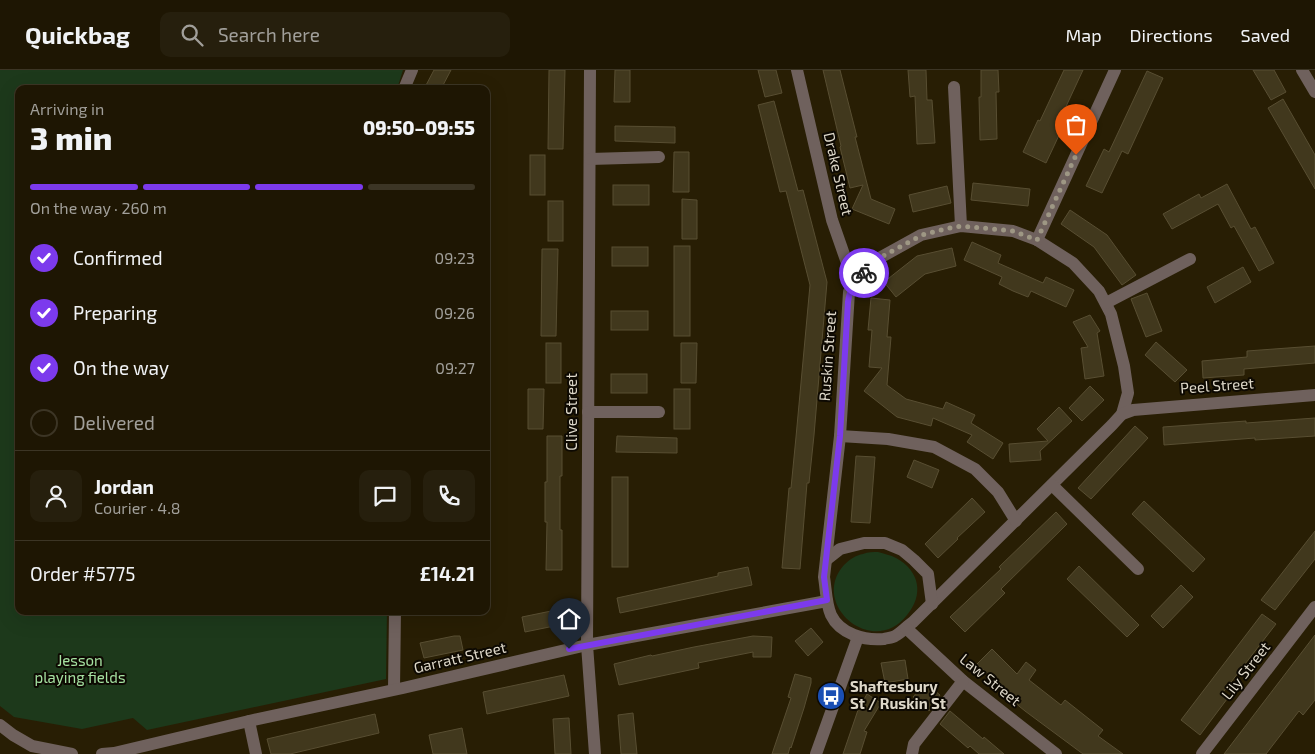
<!DOCTYPE html>
<html lang="en">
<head>
<meta charset="utf-8">
<style>
	body { margin:0; font-family:"Exo 2",sans-serif; background:#261f0d; color:#f1f3f6; height:100vh; display:flex; flex-direction:column; font-size:19px; white-space:nowrap }
	* { box-sizing:border-box; margin:0 }
	p { font-size:16px; color:#a19f9a }
	.icon { flex:none; width:28px; height:28px; fill:none; stroke:currentColor; stroke-width:2; stroke-linecap:round; stroke-linejoin:round }
	.map { position:relative; flex:1; overflow:hidden }
	.drawer { position:absolute; left:15px; top:15px; width:475px; height:530px; display:flex; flex-direction:column; background:#1e1603; border-radius:10px; box-shadow:0 5px 20px #0002,0 0 0 1px #3c3525 }
	.drawer>* { flex:none }
	.pin { position:absolute; display:grid; place-items:center; width:42px; height:42px; color:#fff; margin:-51px -21px; border-radius:50% 50% 50% 0; rotate:-45deg; box-shadow:0 0 5px #0007 }
	.pin .icon { rotate:45deg }
	.courier { position:absolute; display:grid; place-items:center; width:50px; height:50px; margin:-25px; border:4px solid #7c3aed; border-radius:50%; background:#fff; color:#222; box-shadow:0 1px 6px #0007 }
	.overview em { font-style:normal; font-weight:800 }
	.overview div { display:flex; flex-direction:column-reverse }
	.overview { display:flex; align-items:center; justify-content:space-between; height:85px; padding:0 15px }
	h1 { font-size:32px; font-weight:800; line-height:38px }
	.bar { display:grid; grid-template-columns:repeat(4,1fr); gap:8px 5px; align-content:center; height:60px; padding:0 15px }
	.bar i { height:6px; border-radius:4px; background:#3c3525 }
	.bar .active { background:#7c3aed }
	.bar p { grid-column:span 4 }
	.line { display:flex; align-items:center; gap:12px; padding:0 15px; border-top:1px solid #3c3525 }
	.line div { flex:1 }
	.round { display:grid; place-items:center; flex:none; width:52px; height:52px; border-radius:10px; background:#261f0d }
	ol { padding:0 15px; list-style:none }
	li { display:flex; align-items:center; gap:15px; height:55px }
	li p { margin-inline-start:auto }
	li .icon { padding:5px; border-radius:50%; background:#7c3aed; color:#fff; stroke-width:4 }
	li:last-child { color:#a19f9a }
	li i { width:28px; height:28px; border:2px solid #3c3525; border-radius:50% }
	header { display:flex; align-items:center; gap:30px; box-sizing:border-box; height:70px; padding:0 25px; background:#1e1603; border-bottom:1px solid #3c3525 }
	header strong { font-size:24px }
	nav { display:flex; gap:28px; margin-inline-start:auto; font-size:18px }
	.search { width:350px; height:45px; background:#261f0d; display:flex; align-items:center; gap:12px; box-sizing:border-box; padding:0 18px; border-radius:10px; color:#a19f9a; font-size:19px }
	.map>svg:first-child { display:block }
	.green { fill:#1d391b }
	.building { fill:#41381d; stroke:#584e32 }
	.lines { fill:none; stroke-linecap:round; stroke-linejoin:round }
	.minor { stroke:#6f615d; stroke-width:12 }
	.done { stroke:#9e9784; stroke-width:5; stroke-dasharray:0 9 }
	.route { stroke:#7c3aed; stroke-width:6 }
	.labels { text-anchor:middle; stroke-width:4; stroke-linejoin:round; paint-order:stroke }
	.street-label { font-size:15px; fill:#ded8c9; stroke:#0d0902 }
	.park-label { font-size:15px; fill:#a5e2a1; stroke:#0d0902 }
	.poi-label { font-size:15px; font-weight:bold; fill:#ded8c9; stroke:#0d0902; text-anchor:start }
</style>
</head>
<body>
<header>
<strong>Quickbag</strong>
<div class="search"><svg class="icon" aria-label="search" viewBox="0 0 24 24"><circle cx="10" cy="10" r="6"/><path d="M15 15l6 6"/></svg>Search here</div>
<nav><a>Map</a><a>Directions</a><a>Saved</a></nav>
</header>
<div class="map">
<svg width="1315" height="684" viewBox="0 0 1315 684">
	<rect width="100%" height="100%" fill="#281e04"/>
	<!-- green -->
	<g class="green">
		<path d="M0,0H403L397,19H19V541H387L386,609L147,660L133,648L82,659L14,647L0,636Z"/>
		<path d="M878,482C884,484 891,485 896,488C920,501 924,525 907,545C873,589 809,534 844,495C849,490 856,485 863,484C868,482 873,482 878,482Z"/>
	</g>
	<!-- building -->
	<g class="building">
		<path d="M434,0H451L441,19H424Z"/>
		<path d="M549,0H565L563,79H548Z"/>
		<path d="M615,0H630V32H614Z"/>
		<path d="M758,0H776L782,23L765,27Z"/>
		<path d="M823,0H840L857,67H855L871,129L895,139L889,154L852,139L863,115L850,118L840,77L841,76Z"/>
		<path d="M908,0H926L927,30H932L935,73L917,74L915,26L910,27Z"/>
		<path d="M981,0H998L999,22H996L997,69L980,70L979,27H981Z"/>
		<path d="M1064,0H1083L1056,58L1061,61L1046,93L1023,82L1038,50L1040,51Z"/>
		<path d="M1253,0H1274L1286,22L1271,30Z"/>
		<path d="M1147,1L1163,8L1128,84L1122,81L1102,123L1086,116L1104,79L1109,82Z"/>
		<path d="M1283,29L1315,85V119L1268,38Z"/>
		<path d="M774,31L798,121L803,120L827,212L814,365L809,413H807L800,499L782,498L789,418H791L796,367L810,215L786,121L780,122L758,35Z"/>
		<path d="M615,56L675,57V73L615,71Z"/>
		<path d="M674,82H689V122H673Z"/>
		<rect x="530" y="85" width="15" height="40"/>
		<path d="M973,113L1030,119L1028,136L971,130Z"/>
		<path d="M1227,114L1251,159L1255,157L1274,193L1259,201L1234,156L1231,158L1218,134L1172,159L1163,144L1199,124L1201,128Z"/>
		<rect x="613" y="115" width="36" height="20"/>
		<path d="M947,116L951,133L913,142L909,125Z"/>
		<path d="M682,129L697,130V169H682Z"/>
		<rect x="548" y="131" width="15" height="40"/>
		<path d="M1070,140L1107,165L1136,205L1122,215L1094,177L1061,154Z"/>
		<path d="M972,172L1001,185L998,193L1043,213L1046,207L1074,220L1066,237L1031,221L1028,227L1013,221L999,214L1002,207L964,190Z"/>
		<rect x="674" y="176" width="16" height="90"/>
		<rect x="612" y="177" width="36" height="19"/>
		<path d="M952,178L956,196L925,204L896,227L884,212L917,186Z"/>
		<path d="M542,179H558L556,266H541Z"/>
		<path d="M1243,197L1251,212L1215,233L1207,217Z"/>
		<path d="M1147,223L1162,261L1146,267L1131,229Z"/>
		<path d="M871,228L890,230L887,267H891L887,315L906,329L943,339L946,332L975,345L971,353L1003,373L993,389L967,372L972,365L933,348L931,356L897,347L864,321L882,298L869,297L872,260H868Z"/>
		<rect x="611" y="241" width="37" height="19"/>
		<path d="M1090,245L1100,261L1097,263L1104,306L1085,309L1081,278L1088,277L1073,252Z"/>
		<path d="M1156,272L1187,300L1175,312L1145,285Z"/>
		<rect x="546" y="273" width="15" height="40"/>
		<path d="M681,273H697L696,313H681Z"/>
		<path d="M1315,276V293L1244,299V305L1203,308L1202,291L1247,287V281Z"/>
		<rect x="611" y="304" width="36" height="19"/>
		<path d="M1090,316L1104,330L1082,351L1069,338Z"/>
		<path d="M528,319H544L543,359H528Z"/>
		<rect x="674" y="319" width="16" height="40"/>
		<path d="M1059,337L1072,351L1040,381L1041,390L1010,392L1009,374L1048,371L1037,359Z"/>
		<path d="M1315,348V366L1255,370V368L1164,375L1163,357L1246,351V353Z"/>
		<path d="M1135,356L1148,368L1091,429L1078,418Z"/>
		<path d="M547,366H562V406H560V460H562V500H546L547,452H545V412H547Z"/>
		<path d="M617,366L677,368V383L616,382Z"/>
		<path d="M856,386L875,387L870,453L851,452Z"/>
		<path d="M914,390L939,400L932,418L907,407Z"/>
		<rect x="612" y="407" width="16" height="90"/>
		<path d="M972,428L985,442L957,468L958,469L938,488L925,474Z"/>
		<path d="M1144,431L1205,489L1193,502L1132,444Z"/>
		<path d="M1056,442L1067,454L1001,519L1005,523L965,562L950,547L1001,499L999,497Z"/>
		<path d="M1315,461V489L1275,540L1261,530Z"/>
		<path d="M1079,496L1139,555L1127,567L1067,509Z"/>
		<path d="M748,497L752,515L620,543L617,528L718,506V503Z"/>
		<path d="M1181,515L1193,527L1163,558L1151,546Z"/>
		<path d="M561,539L564,554L525,562L522,547Z"/>
		<path d="M1262,544L1276,554L1221,625L1227,629L1200,665L1181,650Z"/>
		<path d="M811,558L823,572L808,586L795,571Z"/>
		<path d="M1315,565V630L1303,645L1299,641L1266,684H1224Z"/>
		<path d="M454,566H460L463,580L424,588L420,573Z"/>
		<path d="M753,566L772,567L771,587H753V582L698,593L699,598L619,615L614,594L651,585L652,586L694,577Z"/>
		<path d="M992,579L1017,604L1026,592L1036,600L1029,610L1061,635L1065,630L1103,660L1098,666L1123,684H1083L1025,641L1003,623L1005,620L977,594Z"/>
		<path d="M905,590L908,609L885,613L881,593Z"/>
		<path d="M795,604L811,608V613L804,638L791,678L790,677L788,684H772L791,628L788,627Z"/>
		<path d="M564,605L569,626L487,644L483,622Z"/>
		<path d="M925,613L940,625L929,641L913,627Z"/>
		<path d="M867,624L881,633L864,661L867,662L860,684H843L858,640Z"/>
		<path d="M950,641L983,669L984,667L1004,684H979L970,676L968,678L940,654Z"/>
		<path d="M633,643L637,684H621L618,645Z"/>
		<path d="M375,644L379,663L290,684H271L267,669Z"/>
		<path d="M569,648L571,684H555L553,649Z"/>
		<path d="M462,658L467,684H433L429,665Z"/>
	</g>
	<g class="lines">
		<!-- minor -->
		<g class="minor">
			<path d="M590,0L587,575L595,684"/>
			<path d="M797,0L832,150L854,213"/>
			<path d="M1302,0L1315,22"/>
			<path d="M954,17L961,156"/>
			<path d="M404,19L412,0"/>
			<path d="M590,89L659,87"/>
			<path d="M961,156L1013,161L1037,170L1073,193L1099,221L1111,244L1124,296L1128,323L1122,344L1112,355L913,552C907,556 901,563 895,566C892,568 887,568 884,569C865,571 840,564 831,545C826,534 826,519 824,507L840,366L849,222L854,213L874,191L921,165Z"/>
			<path d="M1037,170L1115,0"/>
			<path d="M1106,233L1190,189"/>
			<path d="M588,342H659"/>
			<path d="M1122,344L1133,340L1315,325"/>
			<path d="M840,366L888,369L934,377L975,399L998,422L1016,451"/>
			<path d="M1052,415L1138,499"/>
			<path d="M826,490L840,479L864,473H885L902,480L914,490L928,504L932,534"/>
			<path d="M906,558L963,611L1056,684"/>
			<path d="M394,619L395,541"/>
			<path d="M249,651L256,684"/>
			<path d="M0,655L13,665L32,676L72,684"/>
			<path d="M102,684L114,683L249,651L403,618L587,575L827,531"/>
			<path d="M816,684L858,567"/>
			<path d="M912,684L914,674L963,611"/>
			<path d="M1202,684L1315,537"/>
		</g>
	</g>
	<g class="lines">
		<!-- done -->
		<path class="done" d="M864,203L874,191L922,165L945,159L961,156L1013,161L1037,170L1076,85"/>
		<!-- route -->
		<path class="route" d="M569,579L827,530L824,507L840,366L848,232C850,218 854,213 864,203"/>
	</g>
	<!-- icons -->
	<defs>
		<symbol id="bus-disc" viewBox="-11 -11 22 22"><circle r="9.5" fill="#1a4fb4" stroke="#0d0902"/><path d="M-5-6H5V4H4V6H2V4H-2V6H-4V4H-5ZM-3.5-4V0h7V-4ZM-3.5 1.2v1.5H-2V1.2ZM2 1.2v1.5H3.5V1.2Z" fill="#fff"/></symbol>
	</defs>
	<g fill-rule="evenodd">
		<use href="#bus-disc" x="815" y="610" width="32" height="32"/>
	</g>
	<g class="labels">
		<!-- street labels -->
		<g class="street-label">
			<text transform="translate(838 104) rotate(77)" y="5">Drake Street</text>
			<text transform="translate(828 286) rotate(-86)" y="5">Ruskin Street</text>
			<text transform="translate(1217 316) rotate(-4)" y="5">Peel Street</text>
			<text transform="translate(572 342) rotate(-90)" y="5">Clive Street</text>
			<text transform="translate(460 588) rotate(-13)" y="5">Garratt Street</text>
			<text transform="translate(1246 601) rotate(-52)" y="5">Lily Street</text>
			<text transform="translate(990 610) rotate(39)" y="5">Law Street</text>
		</g>
		<!-- park labels -->
		<g class="park-label">
			<text x="80" y="596">Jesson<tspan x="80" dy="17">playing fields</tspan></text>
		</g>
		<!-- poi labels -->
		<g class="poi-label">
			<text x="850" y="622">Shaftesbury<tspan x="850" dy="17">St / Ruskin St</tspan></text>
		</g>
	</g>
</svg>
<div class="pin" style="left:1076px;top:85px;background:#ea580c"><svg class="icon" aria-label="bag" viewBox="0 0 24 24"><path d="M5 8h14l-1 12H6zM9 8a3 3 0 0 1 6 0"/></svg></div>
<div class="pin" style="left:569px;top:579px;background:#1f2937"><svg class="icon" aria-label="home" viewBox="0 0 24 24"><path d="M3 11l9-7 9 7M6 9v11h12V9"/></svg></div>
<div class="courier" style="left:864px;top:203px"><svg class="icon" aria-label="bike" viewBox="0 0 24 24"><circle cx="6" cy="16" r="4"/><circle cx="18" cy="16" r="4"/><path d="M6 16l4-8h5l3 8M10 8l3 8H6M13 5h3"/></svg></div>
<section class="drawer">
<div class="overview"><div><h1>3 min</h1><p>Arriving in</p></div><em>09:50–09:55</em></div>
<div class="bar"><i class="active"></i><i class="active"></i><i class="active"></i><i></i><p>On the way · 260 m</p></div>
<ol>
<li><svg class="icon" aria-label="check" viewBox="0 0 24 24"><path d="M5 12l5 5 9-10"/></svg>Confirmed<p>09:23</p></li>
<li><svg class="icon" aria-label="check" viewBox="0 0 24 24"><path d="M5 12l5 5 9-10"/></svg>Preparing<p>09:26</p></li>
<li><svg class="icon" aria-label="check" viewBox="0 0 24 24"><path d="M5 12l5 5 9-10"/></svg>On the way<p>09:27</p></li>
<li><i></i>Delivered</li>
</ol>
<div class="line" style="height:90px"><a class="round"><svg class="icon" aria-label="person" viewBox="0 0 24 24"><circle cx="12" cy="8" r="4"/><path d="M4 21q1-7 8-7t8 7"/></svg></a><div><b>Jordan</b><p>Courier · 4.8</p></div><a class="round"><svg class="icon" aria-label="chat" viewBox="0 0 24 24"><path d="M4 5h16v11H9l-5 4z"/></svg></a><a class="round"><svg class="icon" aria-label="phone" viewBox="0 0 24 24"><path d="M5 4h4l2 5-3 2q2 4 5 5l2-3 5 2v4C11 20 4 13 5 4z"/></svg></a></div>
<div class="line" style="height:65px"><div>Order #5775</div><b>£14.21</b></div>
</section>
</div>
</body>
</html>
